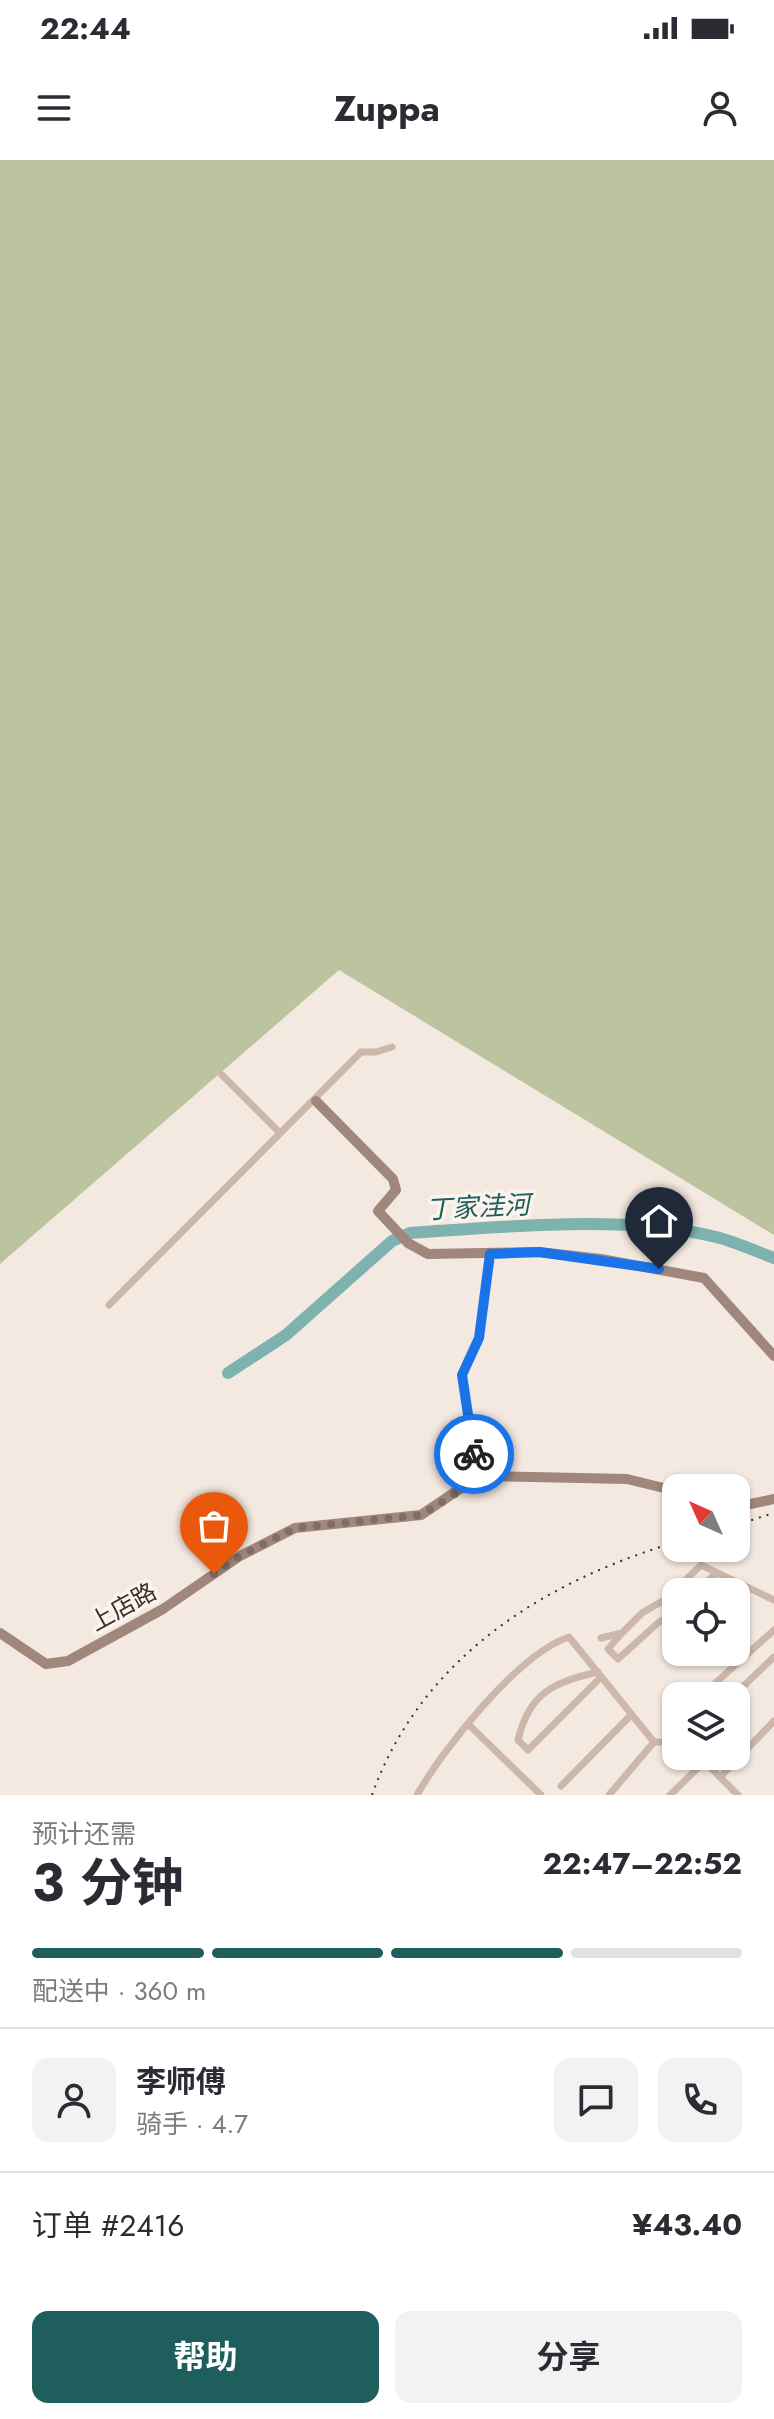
<!DOCTYPE html>
<html lang="zh">
<head>
<meta charset="utf-8">
<style>
	body { margin:0; font-family:Jost,"Noto Sans SC",sans-serif; background:#f2f2f3; color:#2b2b33; height:100vh; display:flex; flex-direction:column; font-size:30px; white-space:nowrap }
	* { box-sizing:border-box; margin:0 }
	p { font-size:26px; color:#7c7c81 }
	.icon { flex:none; width:44px; height:44px; fill:none; stroke:currentColor; stroke-width:2; stroke-linecap:round; stroke-linejoin:round }
	.map { position:relative; height:1635px; overflow:hidden }
	.side { display:flex; flex-direction:column; background:#fff; flex:1 }
	.side>* { flex:none }
	.needle { width:52px; rotate:315deg }
	.controls { position:absolute; left:662px; top:1314px; display:grid; gap:16px }
	.controls a { display:grid; place-items:center; width:88px; height:88px; border-radius:16px; background:#fff; box-shadow:0 2px 6px #0004; font-size:40px }
	.pin { position:absolute; display:grid; place-items:center; width:68px; height:68px; color:#fff; margin:-82px -34px; border-radius:50% 50% 50% 0; rotate:-45deg; box-shadow:0 0 8px #0007 }
	.pin .icon { rotate:45deg }
	.courier { position:absolute; display:grid; place-items:center; width:80px; height:80px; margin:-40px; border:6px solid #1a73e8; border-radius:50%; background:#fff; color:#222; box-shadow:0 2px 10px #0007 }
	.head em { font-style:normal; font-weight:700 }
	.head div { display:flex; flex-direction:column-reverse }
	.head { display:flex; align-items:center; justify-content:space-between; height:136px; padding:0 32px }
	h1 { font-size:52px; font-weight:700; line-height:60px }
	.bar { display:grid; grid-template-columns:repeat(4,1fr); gap:12px 8px; align-content:center; height:96px; padding:0 32px }
	.bar i { height:10px; border-radius:6px; background:#e1e1e2 }
	.bar .selected { background:#1e5e5c }
	.bar p { grid-column:span 4 }
	.line { display:flex; align-items:center; gap:20px; padding:0 32px; border-top:2px solid #e1e1e2 }
	.line div { flex:1 }
	.round { display:grid; place-items:center; flex:none; width:84px; height:84px; border-radius:16px; background:#f2f2f3 }
	.button { display:flex; gap:16px; margin-top:auto; padding:16px 32px }
	.button a { flex:1; height:92px; border-radius:16px; background:#1e5e5c; color:#fff; font-size:32px; font-weight:700; line-height:92px; text-align:center }
	.button a+a { background:#f2f2f3; color:#2b2b33 }
	.status { display:flex; justify-content:space-between; align-items:center; height:56px; padding:0 40px; background:#fff; direction:ltr }
	.status svg { height:22px; fill:currentColor }
	header { display:flex; justify-content:space-between; align-items:center; height:104px; padding:0 32px; background:#fff; font-size:36px; font-weight:700 }
	.map>svg:first-child { display:block }
	.green { fill:#bcc49f }
	.lines { fill:none; stroke-linecap:round; stroke-linejoin:round }
	.river { stroke:#7eb2af; stroke-width:12 }
	.street { stroke:#cdb7ab; stroke-width:7 }
	.secondary { stroke:#a1867c; stroke-width:10 }
	.rail { stroke:#3b2e2b; stroke-width:2; stroke-dasharray:2 6; stroke-linecap:butt }
	.done { stroke:#7c6f6a; stroke-width:8; stroke-dasharray:0 14.4 }
	.route { stroke:#1a73e8; stroke-width:10 }
	.labels { text-anchor:middle; stroke-width:7; stroke-linejoin:round; paint-order:stroke }
	.street-label { font-size:24px; fill:#3b2e2b; stroke:#fbf3ed }
	.water-label { font-size:26px; font-style:italic; fill:#1e5e5c; stroke:#fbf3ed }
</style>
</head>
<body>
<div class="status"><b>22:44</b><svg viewBox="0 0 49 12"><path d="M0 12V9h3v3zM5 12V6h3v6zM10 12V3h3v9zM15 12V0h3v12zM26 1h20v11H26zM47 4h2v5h-2z"/></svg></div>
<header><svg class="icon" aria-label="menu" viewBox="0 0 24 24"><path d="M4 6h16M4 12h16M4 18h16"/></svg>Zuppa<svg class="icon" aria-label="person" viewBox="0 0 24 24"><circle cx="12" cy="8" r="4"/><path d="M4 21q1-7 8-7t8 7"/></svg></header>
<div class="map">
<svg width="774" height="1635" viewBox="0 0 774 1635">
	<rect width="100%" height="100%" fill="#f4e9e0"/>
	<!-- green -->
	<path class="green" d="M0,0H774V1075L339,810L0,1104Z"/>
	<g class="lines">
		<!-- river -->
		<path class="river" d="M228,1213L286,1175L392,1081L410,1073C502,1067 628,1054 716,1077C736,1082 755,1091 774,1098"/>
		<!-- street -->
		<g class="street">
			<path d="M222,915L279,972"/>
			<path d="M109,1145L361,892H376L392,887"/>
			<path d="M479,1319L462,1215L479,1178L490,1094"/>
			<path d="M698,1432L716,1413"/>
			<path d="M736,1438L747,1428"/>
			<path d="M664,1461L676,1472"/>
			<path d="M621,1474L608,1489L618,1499L659,1462L676,1454"/>
			<path d="M601,1478L622,1473L642,1453L666,1439L701,1405L774,1440"/>
			<path d="M598,1512C555,1522 529,1532 518,1580L528,1590L601,1517"/>
			<path d="M701,1536L774,1470"/>
			<path d="M733,1536L774,1497"/>
			<path d="M469,1565L541,1635"/>
			<path d="M699,1596L738,1635"/>
			<path d="M720,1617L774,1561"/>
			<path d="M561,1626L630,1556"/>
			<path d="M417,1635C443,1589 518,1494 569,1477L654,1582H676"/>
			<path d="M609,1635L654,1582"/>
			<path d="M670,1635L704,1602"/>
		</g>
		<!-- secondary -->
		<g class="secondary">
			<path d="M316,941L393,1019L396,1030L378,1051L408,1083L428,1094L539,1092L601,1099L704,1118L774,1196"/>
			<path d="M736,1347L774,1339"/>
			<path d="M0,1473L46,1504L68,1501L163,1449L240,1396L295,1368L421,1355L467,1324L489,1316L627,1319L676,1331"/>
		</g>
		<!-- rail -->
		<g class="rail">
			<path d="M736,1365L774,1353"/>
			<path d="M372,1635C421,1498 543,1422 676,1382"/>
		</g>
	</g>
	<g class="lines">
		<!-- done -->
		<path class="done" d="M214,1414L240,1396L295,1368L421,1355L479,1319L474,1294"/>
		<!-- route -->
		<path class="route" d="M474,1294L462,1215L479,1178L490,1094L539,1092L659,1109"/>
	</g>
	<g class="labels">
		<!-- street labels -->
		<g class="street-label">
			<text transform="translate(123 1447) rotate(-29)" y="8">上店路</text>
		</g>
		<!-- water labels -->
		<g class="water-label">
			<text transform="translate(478 1047) rotate(-3)" y="9">丁家洼河</text>
		</g>
	</g>
</svg>
<div class="controls">
<a><svg class="needle" viewBox="-14 -14 28 28"><path d="M0-13l5 13h-10z" fill="#e53935"/><path d="M0 13l5-13h-10z" fill="#7c7c81"/></svg></a>
<a><svg class="icon" aria-label="locate" viewBox="0 0 24 24"><circle cx="12" cy="12" r="6"/><path d="M12 2v4M12 18v4M2 12h4M18 12h4"/></svg></a>
<a><svg class="icon" aria-label="layers" viewBox="0 0 24 24"><path d="M12 4l9 5-9 5-9-5zM3 14l9 5 9-5"/></svg></a>
</div>
<div class="pin" style="left:214px;top:1414px;background:#ea580c"><svg class="icon" aria-label="bag" viewBox="0 0 24 24"><path d="M5 8h14l-1 12H6zM9 8a3 3 0 0 1 6 0"/></svg></div>
<div class="pin" style="left:659px;top:1109px;background:#1f2937"><svg class="icon" aria-label="home" viewBox="0 0 24 24"><path d="M3 11l9-7 9 7M6 9v11h12V9"/></svg></div>
<div class="courier" style="left:474px;top:1294px"><svg class="icon" aria-label="bike" viewBox="0 0 24 24"><circle cx="6" cy="16" r="4"/><circle cx="18" cy="16" r="4"/><path d="M6 16l4-8h5l3 8M10 8l3 8H6M13 5h3"/></svg></div>
</div>
<section class="side">
<div class="head"><div><h1>3 分钟</h1><p>预计还需</p></div><em>22:47–22:52</em></div>
<div class="bar"><i class="selected"></i><i class="selected"></i><i class="selected"></i><i></i><p>配送中 · 360 m</p></div>
<div class="line" style="height:144px"><a class="round"><svg class="icon" aria-label="person" viewBox="0 0 24 24"><circle cx="12" cy="8" r="4"/><path d="M4 21q1-7 8-7t8 7"/></svg></a><div><b>李师傅</b><p>骑手 · 4.7</p></div><a class="round"><svg class="icon" aria-label="chat" viewBox="0 0 24 24"><path d="M4 5h16v11H9l-5 4z"/></svg></a><a class="round"><svg class="icon" aria-label="phone" viewBox="0 0 24 24"><path d="M5 4h4l2 5-3 2q2 4 5 5l2-3 5 2v4C11 20 4 13 5 4z"/></svg></a></div>
<div class="line" style="height:104px"><div>订单 #2416</div><b>¥43.40</b></div>
<div class="button"><a>帮助</a><a>分享</a></div>
</section>
</body>
</html>
